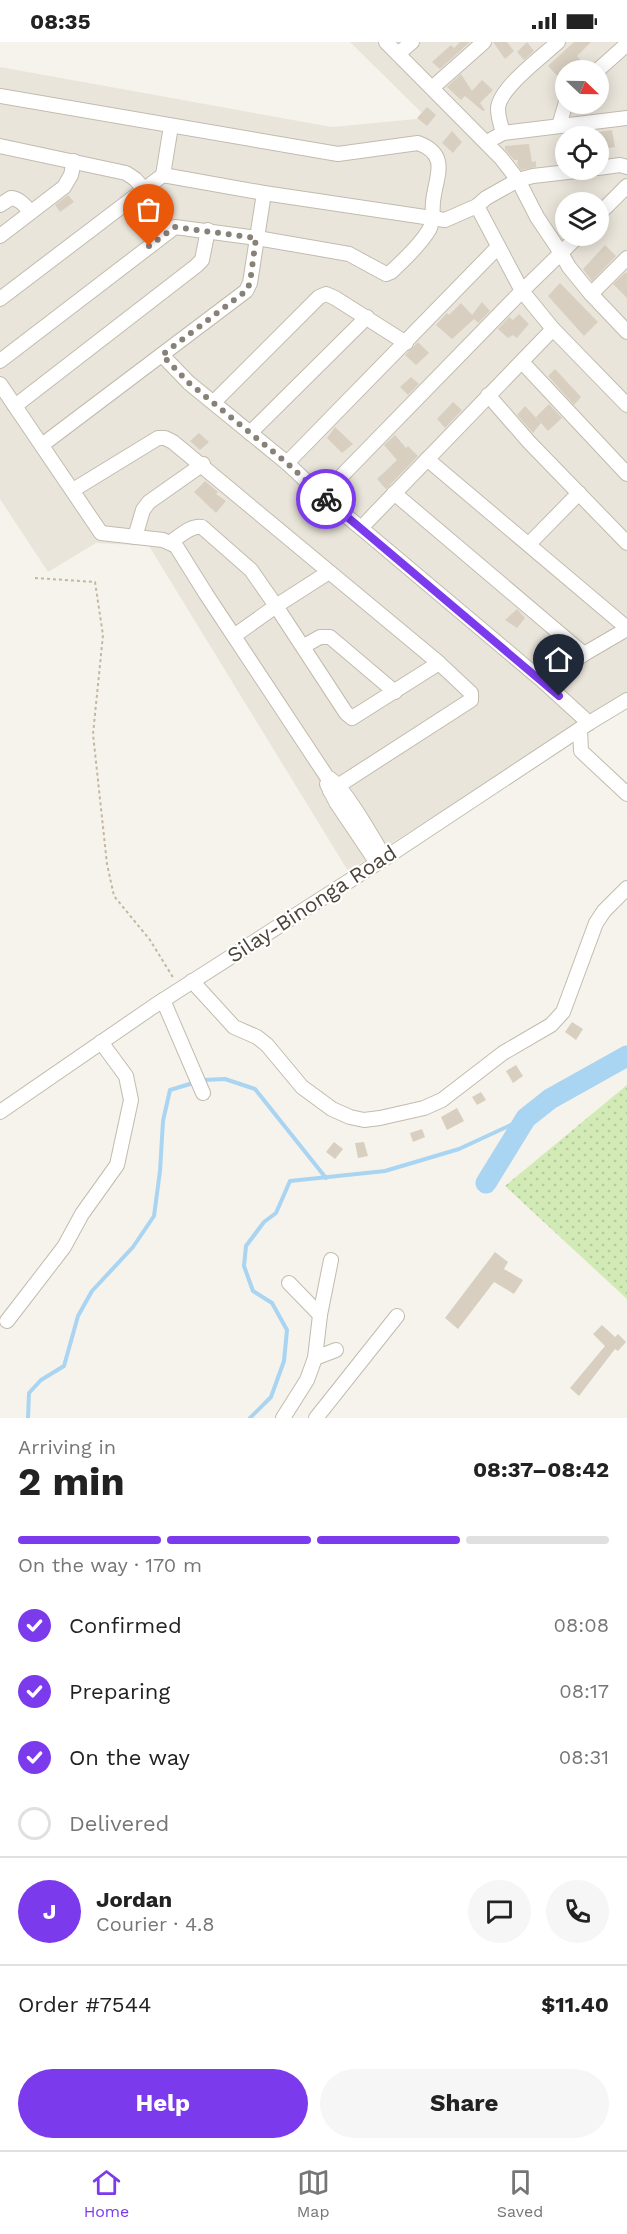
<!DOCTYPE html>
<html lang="en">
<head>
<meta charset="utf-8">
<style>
	body { margin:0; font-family:"Work Sans",sans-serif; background:#f6f6f6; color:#222; height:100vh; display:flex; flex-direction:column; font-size:22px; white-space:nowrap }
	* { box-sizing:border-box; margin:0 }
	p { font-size:20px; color:#767676 }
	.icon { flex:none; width:33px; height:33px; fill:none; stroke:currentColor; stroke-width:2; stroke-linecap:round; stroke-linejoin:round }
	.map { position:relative; height:1376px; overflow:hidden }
	.side { display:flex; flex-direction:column; background:#fff; flex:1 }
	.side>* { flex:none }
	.needle { width:39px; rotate:112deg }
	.tools { position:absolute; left:555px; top:18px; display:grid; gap:12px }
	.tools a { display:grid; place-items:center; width:54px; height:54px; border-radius:50%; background:#fff; box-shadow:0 3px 15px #0003; font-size:30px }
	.pin { position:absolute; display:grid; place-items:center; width:51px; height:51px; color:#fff; margin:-62px -26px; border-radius:50% 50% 50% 0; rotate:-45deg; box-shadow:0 0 6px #0007 }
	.pin .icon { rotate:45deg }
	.courier { position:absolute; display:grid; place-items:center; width:60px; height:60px; margin:-30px; border:4px solid #7c3aed; border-radius:50%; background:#fff; color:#222; box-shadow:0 2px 8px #0007 }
	.overview em { font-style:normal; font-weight:700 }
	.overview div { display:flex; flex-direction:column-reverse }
	.overview { display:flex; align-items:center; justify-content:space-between; height:102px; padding:0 18px }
	h1 { font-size:39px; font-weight:700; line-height:45px }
	.bar { display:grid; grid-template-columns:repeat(4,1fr); gap:9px 6px; align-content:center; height:72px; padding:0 18px }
	.bar i { height:8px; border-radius:4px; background:#e0e0e0 }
	.bar .active { background:#7c3aed }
	.bar p { grid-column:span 4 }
	.line { display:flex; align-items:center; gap:15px; padding:0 18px; border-top:2px solid #e0e0e0 }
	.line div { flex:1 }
	.round { display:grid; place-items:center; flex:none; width:63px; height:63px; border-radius:32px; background:#f6f6f6 }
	ol { padding:0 18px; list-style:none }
	li { display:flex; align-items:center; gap:18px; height:66px }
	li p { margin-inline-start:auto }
	li .icon { padding:6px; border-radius:50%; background:#7c3aed; color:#fff; stroke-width:4 }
	li:last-child { color:#767676 }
	li i { width:33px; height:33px; border:3px solid #e0e0e0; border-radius:50% }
	.button { display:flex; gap:12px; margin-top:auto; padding:12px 18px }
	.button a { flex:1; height:69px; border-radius:36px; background:#7c3aed; color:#fff; font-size:24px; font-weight:700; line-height:69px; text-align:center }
	.button a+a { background:#f6f6f6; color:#222 }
	.status { display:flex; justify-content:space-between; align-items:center; height:42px; padding:0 30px; background:#fff; direction:ltr }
	.status svg { height:16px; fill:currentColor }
	.tab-bar { display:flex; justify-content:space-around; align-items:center; height:84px; border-top:2px solid #e0e0e0; background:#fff; font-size:16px; color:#767676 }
	.tab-bar a { display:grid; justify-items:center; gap:3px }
	.tab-bar .active { color:#7c3aed }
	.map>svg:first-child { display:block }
	.residential { fill:#eae5da; fill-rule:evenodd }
	.grass { fill:url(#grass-dots) }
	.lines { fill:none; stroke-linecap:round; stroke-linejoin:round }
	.stream { stroke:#a9d4f2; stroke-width:4 }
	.river { stroke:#a9d4f2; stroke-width:21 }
	.building { fill:#d8cfc1 }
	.minor-casing { stroke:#c2bbae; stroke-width:16 }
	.path { stroke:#c4b79f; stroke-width:2; stroke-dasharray:3 3; stroke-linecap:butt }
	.minor { stroke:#fff; stroke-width:14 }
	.done { stroke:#878178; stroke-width:6; stroke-dasharray:0 10.8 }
	.route { stroke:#7c3aed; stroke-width:8 }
	.labels { text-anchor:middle; stroke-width:4.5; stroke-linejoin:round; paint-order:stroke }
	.street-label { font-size:21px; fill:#4b4439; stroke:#fff }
</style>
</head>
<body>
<div class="status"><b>08:35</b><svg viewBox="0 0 49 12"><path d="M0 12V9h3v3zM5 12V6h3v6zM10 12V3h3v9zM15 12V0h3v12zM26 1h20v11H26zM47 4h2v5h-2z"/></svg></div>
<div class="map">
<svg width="627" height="1376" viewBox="0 0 627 1376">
	<defs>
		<pattern id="grass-dots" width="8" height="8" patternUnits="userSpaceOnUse" patternTransform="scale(1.5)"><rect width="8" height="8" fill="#d2eab5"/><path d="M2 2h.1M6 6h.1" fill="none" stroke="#b6ca9c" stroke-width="1.8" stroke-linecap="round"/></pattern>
	</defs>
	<rect width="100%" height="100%" fill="#f6f3ec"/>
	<!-- residential -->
	<path class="residential" d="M350,0H627V651L348,829L149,504L96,501L48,530L0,457V25L332,85L427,76ZM566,28H598V62H566ZM566,94H598V128H566ZM566,160H598V194H566Z"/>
	<!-- grass -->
	<path class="grass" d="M627,1043V1257L505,1144Z"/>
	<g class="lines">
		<!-- stream -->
		<g class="stream">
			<path d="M28,1376L29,1351L41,1338L64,1324L78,1274L92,1249L133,1205L154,1174L160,1129L163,1079L170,1048L203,1038L225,1037L255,1047L326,1136"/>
			<path d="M250,1376L271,1355L284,1319L287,1288L272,1261L253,1249L244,1224L246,1204L264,1180L276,1171L290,1139L385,1129L459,1107L526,1076"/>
		</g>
		<!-- river -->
		<path class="river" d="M486,1141L526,1076L550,1057L627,1014"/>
	</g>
	<!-- building -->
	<g class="building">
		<path d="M460,0H470L440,27L432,20L451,3L454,6Z"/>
		<path d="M493,0H507L514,9L505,17Z"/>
		<path d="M527,0L534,9L524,18L517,10Z"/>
		<path d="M574,0H591L577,14L589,28H566V43L548,24Z"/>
		<path d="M461,32L472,49L482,38L493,48L480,61L485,68L483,69L465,54L461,58L447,45Z"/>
		<path d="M427,65L436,73L427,84L417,76Z"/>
		<path d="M612,88L615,105L598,108V90Z"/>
		<path d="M452,89L462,100L453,111L442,101Z"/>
		<path d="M529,102L532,120L536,119V125L521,128L517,122L518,118H514L505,107V104Z"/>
		<path d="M68,153L74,160L60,170L55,163Z"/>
		<path d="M605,203L616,214L592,239L583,227Z"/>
		<path d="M626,230L627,232V256L613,242Z"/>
		<path d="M560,241L598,280L584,294L548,254Z"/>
		<path d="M482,260L490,269L478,281L474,277L452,297L436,283L447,271L449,273L461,261L472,273Z"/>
		<path d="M519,272L529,282L517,296L513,293L508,296L498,287L509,275L513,278Z"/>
		<path d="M418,300L429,311L416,323L405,313Z"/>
		<path d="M555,327L581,355L574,363L548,334Z"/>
		<path d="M411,335L419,342L408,353L400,345Z"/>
		<path d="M453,360L462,368L445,386L437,377Z"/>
		<path d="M549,362L562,376L548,389L536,375Z"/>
		<path d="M525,364L541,381L533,391L517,373Z"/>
		<path d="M335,385L353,402L342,411L327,396Z"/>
		<path d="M199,391L209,400L200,408L190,399Z"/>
		<path d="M395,393L406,406L408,404L418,414L386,447L377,437L397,418L384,403Z"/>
		<path d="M205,439L218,450L216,452L226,459L216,471L194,450Z"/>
		<path d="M517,567L525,576L517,586L505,578Z"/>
		<path d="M572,980L583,987L576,998L565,990Z"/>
		<path d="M516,1023L523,1034L513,1041L506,1029Z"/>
		<path d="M481,1050L486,1058L477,1063L472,1055Z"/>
		<path d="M457,1066L464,1079L447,1088L441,1075Z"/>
		<path d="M422,1087L425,1095L413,1100L410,1091Z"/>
		<path d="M334,1100L343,1107L335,1117L326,1110Z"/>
		<path d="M364,1100L368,1114L358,1116L355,1101Z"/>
		<path d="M495,1210L508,1220L504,1227L523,1238L514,1252L494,1240L458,1287L445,1276Z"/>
		<path d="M602,1283L615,1295L618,1292L626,1300L618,1309L615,1307L579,1354L570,1346L605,1304L593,1292Z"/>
	</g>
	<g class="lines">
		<defs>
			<g id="minor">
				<path d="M386,0L501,116L518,138L537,175L561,211L578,194"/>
				<path d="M398,12L412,0"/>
				<path d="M598,28L627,2"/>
				<path d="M432,46L484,0"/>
				<path d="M0,54L338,112L418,101C451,113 435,136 433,160C432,170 434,179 429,188C420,203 404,218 391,230L386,232L349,212L257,196L250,241L246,249L42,403"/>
				<path d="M559,84L566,60"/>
				<path d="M503,91C501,84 498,75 498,67C498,47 543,14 558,0"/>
				<path d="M487,100L503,91L627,76"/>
				<path d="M0,104L126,131L135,137L144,147"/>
				<path d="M598,126L620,123L627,125"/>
				<path d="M163,133L171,84"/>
				<path d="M0,163L11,156C20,157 24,163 30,169"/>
				<path d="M598,173L627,144"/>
				<path d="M0,194L64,145L71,133L74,119"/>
				<path d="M591,252L627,290"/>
				<path d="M0,257L163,133L264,151L445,178L477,164L486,156L518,138L533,134L585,128"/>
				<path d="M553,287L627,363"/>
				<path d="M162,313L189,341L287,421L322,454L522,249L477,164"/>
				<path d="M0,319L175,185L257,196L264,151"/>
				<path d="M522,320L627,432"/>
				<path d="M0,342L101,491L163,498L176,504L206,552L327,735C342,740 375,800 385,816"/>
				<path d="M488,353L529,400L627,501"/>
				<path d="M214,360L319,255L326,252L335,256L406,301"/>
				<path d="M15,364L196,224L202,218L208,188"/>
				<path d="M250,391L367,275"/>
				<path d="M427,417L627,586"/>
				<path d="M287,421L498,205"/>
				<path d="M73,448L158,396H165L173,400L439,621L471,651V658L330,749"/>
				<path d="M394,451L584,612L544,640L589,681"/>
				<path d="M322,454L361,486L553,287L522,249L561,211L569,225L591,252L627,216"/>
				<path d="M361,486L544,640"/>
				<path d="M135,495L143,468L149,460L203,422"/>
				<path d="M171,500C180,494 191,483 202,485L251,528L276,564L329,530"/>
				<path d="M529,502L579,451"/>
				<path d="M234,594L276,564L346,671L352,676L439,621"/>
				<path d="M304,604L320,595H330L395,650"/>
				<path d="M584,612L627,587"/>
				<path d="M580,687L581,709L627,752"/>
				<path d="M327,742L336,760L377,821"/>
				<path d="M192,939L234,985L257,995L267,1003L302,1045L332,1067L350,1075L364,1078L380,1076L424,1066L442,1058L503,1011L551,983L563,970L596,881L604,869L627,846"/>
				<path d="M163,958L203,1051"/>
				<path d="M0,1070L154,964L385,816L589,681L627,658"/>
				<path d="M289,1241L320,1273"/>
				<path d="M7,1279L64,1205L82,1172L117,1123L131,1058L126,1034L101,1000"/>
				<path d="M315,1316L336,1308"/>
				<path d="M283,1376L307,1338L315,1316L320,1273L331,1218"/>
				<path d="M316,1376L397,1274"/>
			</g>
		</defs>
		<!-- minor casing -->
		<use href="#minor" class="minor-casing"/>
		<!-- path -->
		<path class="path" d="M35,536L95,540L103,593L93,692L107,822L114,854L150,898L174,937"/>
		<!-- minor -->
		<use href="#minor" class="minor"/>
	</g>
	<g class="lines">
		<!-- done -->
		<path class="done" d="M149,204L175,185L256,196L250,241L246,249L162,313L189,341L287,421L326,457"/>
		<!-- route -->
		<path class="route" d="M326,457L559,654"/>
	</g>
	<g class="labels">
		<!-- street labels -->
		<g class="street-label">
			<text transform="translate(312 862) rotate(-33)" y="7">Silay-Binonga Road</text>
		</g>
	</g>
</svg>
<div class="tools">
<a><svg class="needle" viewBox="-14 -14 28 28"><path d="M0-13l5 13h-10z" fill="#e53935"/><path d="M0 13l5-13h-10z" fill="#767676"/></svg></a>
<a><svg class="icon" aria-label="locate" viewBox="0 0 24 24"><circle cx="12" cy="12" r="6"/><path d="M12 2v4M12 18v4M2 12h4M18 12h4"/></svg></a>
<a><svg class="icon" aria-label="layers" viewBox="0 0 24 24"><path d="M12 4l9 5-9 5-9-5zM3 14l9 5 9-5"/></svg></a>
</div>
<div class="pin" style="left:149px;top:204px;background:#ea580c"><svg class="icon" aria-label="bag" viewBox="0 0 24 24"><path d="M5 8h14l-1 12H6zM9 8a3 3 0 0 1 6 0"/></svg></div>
<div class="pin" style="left:559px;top:654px;background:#1f2937"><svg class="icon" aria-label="home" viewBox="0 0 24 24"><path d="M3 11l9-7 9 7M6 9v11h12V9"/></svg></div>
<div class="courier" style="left:326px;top:457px"><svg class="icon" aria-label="bike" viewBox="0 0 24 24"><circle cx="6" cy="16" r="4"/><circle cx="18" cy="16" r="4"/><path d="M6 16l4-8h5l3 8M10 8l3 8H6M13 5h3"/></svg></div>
</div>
<section class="side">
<div class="overview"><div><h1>2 min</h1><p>Arriving in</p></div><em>08:37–08:42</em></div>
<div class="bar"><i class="active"></i><i class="active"></i><i class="active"></i><i></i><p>On the way · 170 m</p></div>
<ol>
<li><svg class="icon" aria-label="check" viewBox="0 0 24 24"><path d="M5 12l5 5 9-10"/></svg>Confirmed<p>08:08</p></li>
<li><svg class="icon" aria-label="check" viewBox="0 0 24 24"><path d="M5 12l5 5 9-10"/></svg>Preparing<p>08:17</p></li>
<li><svg class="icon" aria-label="check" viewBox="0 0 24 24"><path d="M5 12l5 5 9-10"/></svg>On the way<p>08:31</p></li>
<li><i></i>Delivered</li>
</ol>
<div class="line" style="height:108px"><b class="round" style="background:#7c3aed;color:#fff">J</b><div><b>Jordan</b><p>Courier · 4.8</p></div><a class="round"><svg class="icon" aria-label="chat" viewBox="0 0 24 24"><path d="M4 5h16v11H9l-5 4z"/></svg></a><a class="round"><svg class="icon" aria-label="phone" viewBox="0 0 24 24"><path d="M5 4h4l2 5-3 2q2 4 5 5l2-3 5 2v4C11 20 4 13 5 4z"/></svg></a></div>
<div class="line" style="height:78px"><div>Order #7544</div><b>$11.40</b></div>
<div class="button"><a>Help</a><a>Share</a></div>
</section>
<nav class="tab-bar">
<a class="active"><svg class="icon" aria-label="home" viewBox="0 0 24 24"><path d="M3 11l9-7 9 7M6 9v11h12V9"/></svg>Home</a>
<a><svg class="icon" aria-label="map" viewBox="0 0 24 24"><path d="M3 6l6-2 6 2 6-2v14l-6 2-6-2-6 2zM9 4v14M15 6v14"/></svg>Map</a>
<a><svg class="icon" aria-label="saved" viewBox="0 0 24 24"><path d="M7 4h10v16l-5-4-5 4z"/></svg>Saved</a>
</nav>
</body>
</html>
